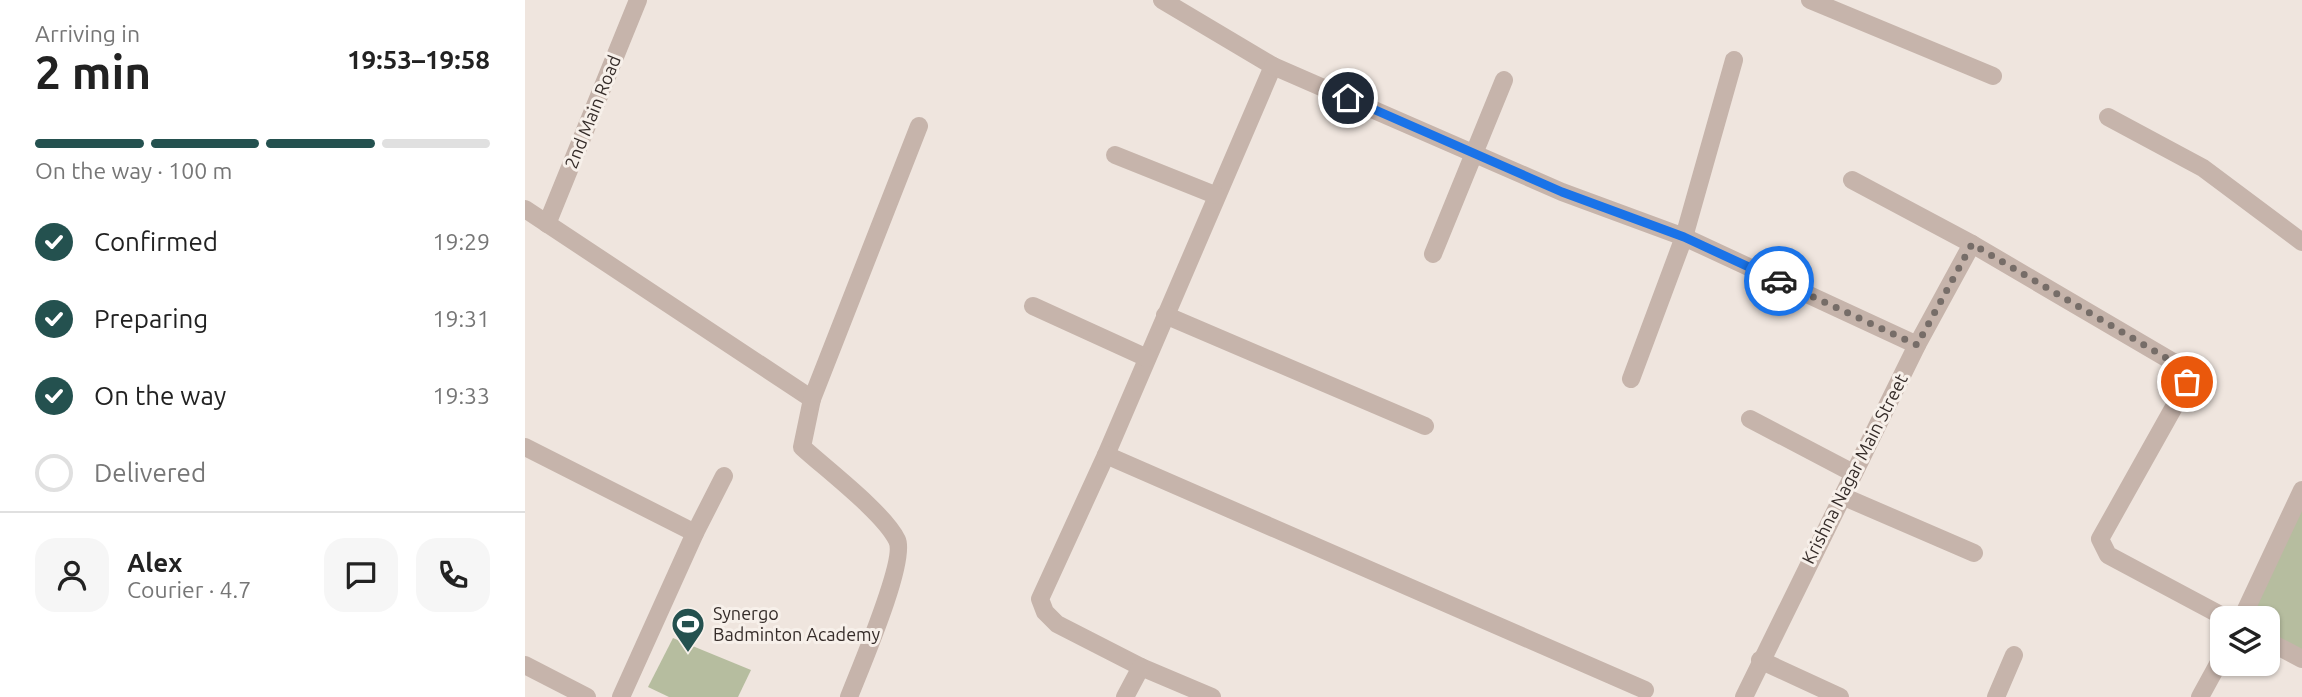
<!DOCTYPE html>
<html lang="en">
<head>
<meta charset="utf-8">
<style>
	body { margin:0; font-family:Ubuntu,sans-serif; background:#f6f6f6; color:#222; height:100vh; display:flex; flex-direction:column; font-size:26px; white-space:nowrap }
	* { box-sizing:border-box; margin:0 }
	p { font-size:23px; color:#767676 }
	.icon { flex:none; width:38px; height:38px; fill:none; stroke:currentColor; stroke-width:2; stroke-linecap:round; stroke-linejoin:round }
	.map { position:relative; flex:1; overflow:hidden }
	.drawer { display:flex; flex-direction:column; background:#fff; width:525px }
	.drawer>* { flex:none }
	.fabs { position:absolute; left:1685px; top:606px; display:grid; gap:14px }
	.fabs a { display:grid; place-items:center; width:70px; height:70px; border-radius:14px; background:#fff; box-shadow:0 2px 5px #0004; font-size:35px }
	.pin { position:absolute; display:grid; place-items:center; width:60px; height:60px; color:#fff; margin:-30px; border:4px solid #fff; border-radius:50%; box-shadow:0 2px 7px #0007 }
	.courier { position:absolute; display:grid; place-items:center; width:70px; height:70px; margin:-35px; border:5px solid #1a73e8; border-radius:50%; background:#fff; color:#222; box-shadow:0 2px 9px #0007 }
	.overview em { font-style:normal; font-weight:700 }
	.overview div { display:flex; flex-direction:column-reverse }
	.overview { display:flex; align-items:center; justify-content:space-between; height:119px; padding:0 35px }
	h1 { font-size:46px; font-weight:700; line-height:52px }
	.bar { display:grid; grid-template-columns:repeat(4,1fr); gap:10px 7px; align-content:center; height:84px; padding:0 35px }
	.bar i { height:9px; border-radius:5px; background:#e0e0e0 }
	.bar .on { background:#24514f }
	.bar p { grid-column:span 4 }
	.line { display:flex; align-items:center; gap:18px; padding:0 35px; border-top:2px solid #e0e0e0 }
	.line div { flex:1 }
	.round { display:grid; place-items:center; flex:none; width:74px; height:74px; border-radius:21px; background:#f6f6f6 }
	ol { padding:0 35px; list-style:none }
	li { display:flex; align-items:center; gap:21px; height:77px }
	li p { margin-inline-start:auto }
	li .icon { padding:7px; border-radius:50%; background:#24514f; color:#fff; stroke-width:4 }
	li:last-child { color:#767676 }
	li i { width:38px; height:38px; border:4px solid #e0e0e0; border-radius:50% }
	main { display:flex; flex:1; min-height:0 }
	.map>svg:first-child { display:block }
	.green { fill:#b6bd9f }
	.lines { fill:none; stroke-linecap:round; stroke-linejoin:round }
	.minor { stroke:#c6b4ab; stroke-width:18 }
	.done { stroke:#766d68; stroke-width:7; stroke-dasharray:0 12.6 }
	.route { stroke:#1a73e8; stroke-width:9 }
	.labels { text-anchor:middle; stroke-width:6; stroke-linejoin:round; paint-order:stroke }
	.street-label { font-size:18px; fill:#352c29; stroke:#f7f0ea }
	.poi-label { font-size:18px; fill:#352c29; stroke:#f7f0ea; text-anchor:start }
</style>
</head>
<body>
<main>
<section class="drawer">
<div class="overview"><div><h1>2 min</h1><p>Arriving in</p></div><em>19:53–19:58</em></div>
<div class="bar"><i class="on"></i><i class="on"></i><i class="on"></i><i></i><p>On the way · 100 m</p></div>
<ol>
<li><svg class="icon" aria-label="check" viewBox="0 0 24 24"><path d="M5 12l5 5 9-10"/></svg>Confirmed<p>19:29</p></li>
<li><svg class="icon" aria-label="check" viewBox="0 0 24 24"><path d="M5 12l5 5 9-10"/></svg>Preparing<p>19:31</p></li>
<li><svg class="icon" aria-label="check" viewBox="0 0 24 24"><path d="M5 12l5 5 9-10"/></svg>On the way<p>19:33</p></li>
<li><i></i>Delivered</li>
</ol>
<div class="line" style="height:126px"><a class="round"><svg class="icon" aria-label="person" viewBox="0 0 24 24"><circle cx="12" cy="8" r="4"/><path d="M4 21q1-7 8-7t8 7"/></svg></a><div><b>Alex</b><p>Courier · 4.7</p></div><a class="round"><svg class="icon" aria-label="chat" viewBox="0 0 24 24"><path d="M4 5h16v11H9l-5 4z"/></svg></a><a class="round"><svg class="icon" aria-label="phone" viewBox="0 0 24 24"><path d="M5 4h4l2 5-3 2q2 4 5 5l2-3 5 2v4C11 20 4 13 5 4z"/></svg></a></div>
</section>
<div class="map">
<svg width="1777" height="697" viewBox="0 0 1777 697">
	<rect width="100%" height="100%" fill="#efe5de"/>
	<!-- green -->
	<g class="green">
		<path d="M1777,501V658L1743,637V618H1723Z"/>
		<path d="M148,638L226,670L213,697H144L123,687Z"/>
	</g>
	<g class="lines">
		<!-- minor -->
		<g class="minor">
			<path d="M637,0L748,66L581,455L515,599L520,612L532,624L616,667L687,697"/>
			<path d="M1285,0L1468,76"/>
			<path d="M748,66L1037,192L1159,237L1392,345"/>
			<path d="M1583,117L1678,168L1777,242"/>
			<path d="M590,155L690,195"/>
			<path d="M1327,180L1447,244L1655,366L1663,382L1575,539L1583,555L1701,618"/>
			<path d="M0,209L287,399"/>
			<path d="M22,224L113,0"/>
			<path d="M908,254L979,80"/>
			<path d="M508,306L622,358"/>
			<path d="M640,315L900,426"/>
			<path d="M1106,379L1159,237L1209,60"/>
			<path d="M1225,419L1328,473"/>
			<path d="M0,447L170,533"/>
			<path d="M581,455L1120,690"/>
			<path d="M1317,496L1449,553"/>
			<path d="M1717,618L1777,490"/>
			<path d="M1743,641L1777,659"/>
			<path d="M1235,660L1315,697"/>
			<path d="M0,665L62,697"/>
			<path d="M96,697L170,533L199,476"/>
			<path d="M324,697C334,671 382,560 372,540C359,513 301,469 277,447L287,399L394,126"/>
			<path d="M600,697L616,667"/>
			<path d="M1219,697L1392,345L1447,244"/>
			<path d="M1471,697L1489,655"/>
			<path d="M1675,697L1698,655"/>
		</g>
	</g>
	<g class="lines">
		<!-- done -->
		<path class="done" d="M1254,281L1392,345L1447,244L1655,366L1662,382"/>
		<!-- route -->
		<path class="route" d="M823,98L1037,192L1159,237L1254,281"/>
	</g>
	<!-- icons -->
	<defs>
		<symbol id="stadium-pin" viewBox="-11 -11 22 30"><path d="M0 17L-7.5 6A9.5 9.5 0 1 1 7.5 6Z" fill="#24514f" stroke="#f7f0ea"/><path d="M0-5a6.5 5 0 1 0 0 10a6.5 5 0 1 0 0-10ZM-3.5-1.8h7v3.6h-7Z" fill="#fff"/></symbol>
	</defs>
	<g fill-rule="evenodd">
		<use href="#stadium-pin" x="144" y="605" width="38" height="52"/>
	</g>
	<g class="labels">
		<!-- street labels -->
		<g class="street-label">
			<text transform="translate(68 112) rotate(-68)" y="6">2nd Main Road</text>
			<text transform="translate(1330 469) rotate(-63)" y="6">Krishna Nagar Main Street</text>
		</g>
		<!-- poi labels -->
		<g class="poi-label">
			<text x="188" y="620">Synergo<tspan x="188" dy="21">Badminton Academy</tspan></text>
		</g>
	</g>
</svg>
<div class="fabs">
<a><svg class="icon" aria-label="layers" viewBox="0 0 24 24"><path d="M12 4l9 5-9 5-9-5zM3 14l9 5 9-5"/></svg></a>
</div>
<div class="pin" style="left:1662px;top:382px;background:#ea580c"><svg class="icon" aria-label="bag" viewBox="0 0 24 24"><path d="M5 8h14l-1 12H6zM9 8a3 3 0 0 1 6 0"/></svg></div>
<div class="pin" style="left:823px;top:98px;background:#1f2937"><svg class="icon" aria-label="home" viewBox="0 0 24 24"><path d="M3 11l9-7 9 7M6 9v11h12V9"/></svg></div>
<div class="courier" style="left:1254px;top:281px"><svg class="icon" aria-label="car" viewBox="0 0 24 24"><path d="M5 17H2v-5l4-1 3-4h7l3 4 3 1v5h-3M9 17h6M6 11h13"/><circle cx="7" cy="17" r="2"/><circle cx="17" cy="17" r="2"/></svg></div>
</div>
</main>
</body>
</html>
